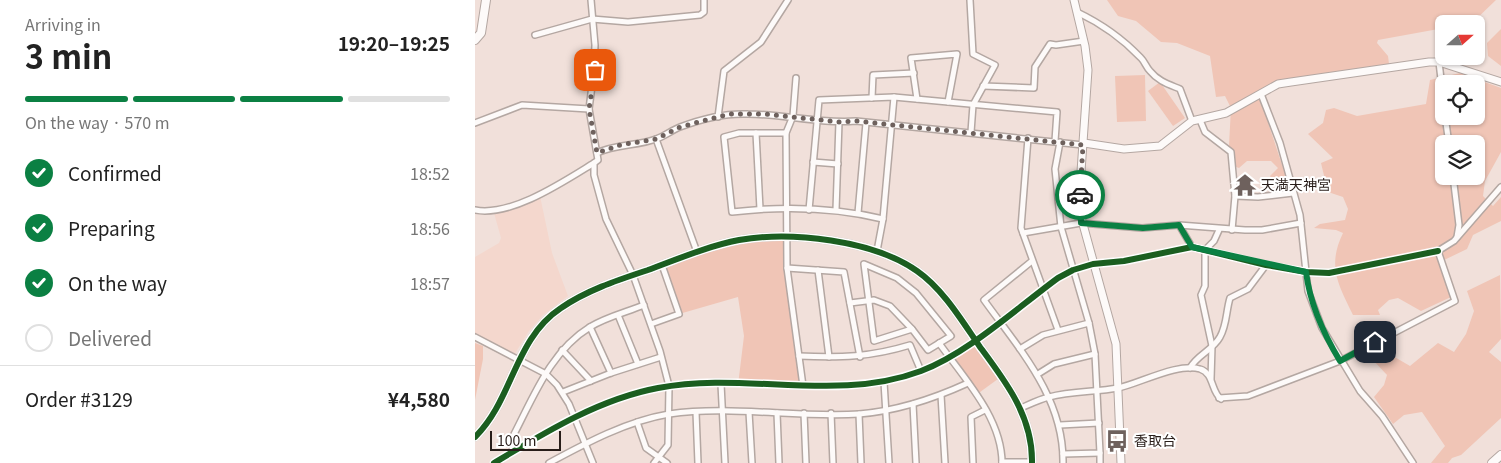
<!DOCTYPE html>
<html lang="en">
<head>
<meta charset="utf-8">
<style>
	body { margin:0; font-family:Georgia,"Noto Sans JP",serif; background:#f6f6f6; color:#222; height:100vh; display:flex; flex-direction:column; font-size:19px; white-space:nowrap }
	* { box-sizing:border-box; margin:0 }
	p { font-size:16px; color:#767676 }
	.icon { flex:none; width:28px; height:28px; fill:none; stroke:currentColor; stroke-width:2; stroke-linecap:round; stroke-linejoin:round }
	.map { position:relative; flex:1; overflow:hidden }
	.drawer { display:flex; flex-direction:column; background:#fff; width:475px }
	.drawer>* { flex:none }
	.needle { width:32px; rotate:69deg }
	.tools { position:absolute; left:960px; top:15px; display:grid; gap:10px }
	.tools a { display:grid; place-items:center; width:50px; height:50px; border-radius:8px; background:#fff; box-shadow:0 1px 4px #0004; font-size:25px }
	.scale { position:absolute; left:15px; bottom:12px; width:71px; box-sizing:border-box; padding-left:5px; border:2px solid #281d19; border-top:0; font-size:14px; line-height:18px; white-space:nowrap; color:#281d19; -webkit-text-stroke:4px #fff; paint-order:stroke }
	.pin { position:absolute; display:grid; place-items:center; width:42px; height:42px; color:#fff; margin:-21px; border-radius:10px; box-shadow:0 2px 8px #0006 }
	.courier { position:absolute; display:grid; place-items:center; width:50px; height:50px; margin:-25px; border:4px solid #0b8043; border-radius:50%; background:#fff; color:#222; box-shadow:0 1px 6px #0007 }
	.headline em { font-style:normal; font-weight:700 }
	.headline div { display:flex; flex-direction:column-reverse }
	.headline { display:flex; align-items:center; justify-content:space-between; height:85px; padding:0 25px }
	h1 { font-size:32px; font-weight:700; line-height:38px }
	.bar { display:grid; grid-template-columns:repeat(4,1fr); gap:8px 5px; align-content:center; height:60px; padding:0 25px }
	.bar i { height:6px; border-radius:4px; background:#e0e0e0 }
	.bar .selected { background:#0b8043 }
	.bar p { grid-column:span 4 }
	.line { display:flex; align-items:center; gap:12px; padding:0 25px; border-top:1px solid #e0e0e0 }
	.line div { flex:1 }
	ol { padding:0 25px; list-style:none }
	li { display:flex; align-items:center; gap:15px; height:55px }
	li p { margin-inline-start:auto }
	li .icon { padding:5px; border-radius:50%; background:#0b8043; color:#fff; stroke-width:4 }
	li:last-child { color:#767676 }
	li i { width:28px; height:28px; border:2px solid #e0e0e0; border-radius:50% }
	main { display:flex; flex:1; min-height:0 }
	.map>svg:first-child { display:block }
	.built { fill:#f4d7cd }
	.green { fill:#f0c5b6; fill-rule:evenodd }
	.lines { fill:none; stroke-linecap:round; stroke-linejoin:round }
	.street-casing { stroke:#b4a7a2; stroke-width:8 }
	.secondary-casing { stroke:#b4a7a2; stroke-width:9 }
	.primary-casing { stroke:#b4a7a2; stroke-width:10 }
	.street { stroke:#fdfaf9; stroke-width:5 }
	.secondary { stroke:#fdfaf9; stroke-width:7 }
	.primary { stroke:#fdfaf9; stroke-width:8 }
	.cycleway-casing { stroke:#fff; stroke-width:9 }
	.cycleway { stroke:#1b5e20; stroke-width:6 }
	.done { stroke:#6e615d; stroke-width:5; stroke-dasharray:0 9 }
	.route { stroke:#0b8043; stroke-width:6 }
	.labels { text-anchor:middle; stroke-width:4; stroke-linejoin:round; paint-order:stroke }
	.poi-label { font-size:14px; fill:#281d19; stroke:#fff; text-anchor:start }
</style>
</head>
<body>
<main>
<section class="drawer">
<div class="headline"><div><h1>3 min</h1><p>Arriving in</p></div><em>19:20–19:25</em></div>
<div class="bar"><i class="selected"></i><i class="selected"></i><i class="selected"></i><i></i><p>On the way · 570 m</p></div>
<ol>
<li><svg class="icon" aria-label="check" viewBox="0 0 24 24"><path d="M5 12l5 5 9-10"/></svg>Confirmed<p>18:52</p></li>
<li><svg class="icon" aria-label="check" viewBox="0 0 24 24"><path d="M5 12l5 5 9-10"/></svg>Preparing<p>18:56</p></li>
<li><svg class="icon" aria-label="check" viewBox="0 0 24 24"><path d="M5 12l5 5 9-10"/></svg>On the way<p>18:57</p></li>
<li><i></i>Delivered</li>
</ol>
<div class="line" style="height:65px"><div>Order #3129</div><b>¥4,580</b></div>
</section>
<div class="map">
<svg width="1026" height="463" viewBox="0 0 1026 463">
	<rect width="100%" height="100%" fill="#f1e0da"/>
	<!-- built -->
	<path class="built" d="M65,196L77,253L93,296L68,315L54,331L39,355L0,334V257L24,243L26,238L19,213Z"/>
	<!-- green -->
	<g class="green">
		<path d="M632,0H1021L996,24H969V28L903,40L902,43L913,56L914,64L805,80L783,92L812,180V186L800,183L795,176L803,168L796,161H772L764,168L753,164L756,108L750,96L741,97L735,56L702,43L686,42L661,21L643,16Z"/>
		<path d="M1026,29V66L1013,56L1012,43Z"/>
		<path d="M985,73L1026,88V152L1010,181L1008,196L1018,206L1026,197V221L998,235L992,249L965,262L976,297L946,311L923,298L914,300L903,310L905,315H878C863,284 852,266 868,233L861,230L839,228L845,224L870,220L873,209L868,197L853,192L846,163L858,158L833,134L848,123L851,110L859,108L882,116L951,104L955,80ZM969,84H1001V116H969ZM969,144H1001V176H969Z"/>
		<path d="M670,75L671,121L642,122L640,76Z"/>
		<path d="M685,82L710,118L698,126L673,91Z"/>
		<path d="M313,237L312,268L328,386L263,385L269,336L263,297L204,314L187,265L265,240Z"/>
		<path d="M1025,275L1026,339L1014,352L1026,362V418L986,455L977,458L973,463H956L970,446L947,412L929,415L918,424L899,397L909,385L912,375L897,359L888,336L903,327L911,352L935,366L963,343L979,352L991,334L999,311L992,291Z"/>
		<path d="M500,339L527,376L501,395L475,358Z"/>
		<path d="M0,343L8,346V359L0,400Z"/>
	</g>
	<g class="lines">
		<defs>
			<g id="street">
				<path d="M116,0L120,45L119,70L114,109L123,160L119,163V175L131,219L158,275L185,351L194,386L193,445L179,463"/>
				<path d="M495,0L498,54L520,65L498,105L496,132"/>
				<path d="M602,12C625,23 648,39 666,58C670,62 671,67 675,71C683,81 693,84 705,89L717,121"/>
				<path d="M60,35L117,19L153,22L225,15L229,12V0"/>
				<path d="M964,62L969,105"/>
				<path d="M321,78L318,116L311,133L312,268L328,386"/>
				<path d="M508,86L559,88L560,67L575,44L581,45L609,41"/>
				<path d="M786,94L805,143L825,215L833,291L847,328L885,391L907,416L938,463"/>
				<path d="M397,98L398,75L439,73"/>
				<path d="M442,99L436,58L482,54L473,102"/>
				<path d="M970,116L974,144"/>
				<path d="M243,117L249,71L286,42L313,0"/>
				<path d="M725,120L730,132L756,152L760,196L757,230"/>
				<path d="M0,123L47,105L114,109"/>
				<path d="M281,133L285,209"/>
				<path d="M311,133H264L249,137L257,212C308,206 359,207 408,219"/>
				<path d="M553,138L546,228L583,330"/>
				<path d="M181,139L222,252"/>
				<path d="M585,142L580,169L586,227L614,323"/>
				<path d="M122,153C141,144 162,146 181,139C190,136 197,130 205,127C226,119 251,113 273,114C309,114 345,124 381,121L608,145"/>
				<path d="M338,162L363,164"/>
				<path d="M978,176L984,225L982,237"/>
				<path d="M760,196L783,197L818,193"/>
				<path d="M0,210C36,217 88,182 119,163"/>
				<path d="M334,210L344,100L419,97L582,112L580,141"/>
				<path d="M361,210L364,122"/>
				<path d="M383,213L391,123"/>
				<path d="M704,225L717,247"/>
				<path d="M548,233L606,223L667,228L704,225L770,230H787L826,223"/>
				<path d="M402,251L408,219L419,97"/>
				<path d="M557,261L509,300C545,350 589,398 588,463"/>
				<path d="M389,264L422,278L441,293L476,336L453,350L437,329L399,341Z"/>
				<path d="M312,268L369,272L385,357"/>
				<path d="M343,270L354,357"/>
				<path d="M375,303L399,300L415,306L437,329"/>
				<path d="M143,315L163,364"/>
				<path d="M176,324L204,314L187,265"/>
				<path d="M115,327L136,373"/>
				<path d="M0,337L71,374L82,385L94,404L118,463"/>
				<path d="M464,343C489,378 527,418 527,463"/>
				<path d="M545,349L568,335L614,323L620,354L625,453L588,454"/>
				<path d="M87,350L116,381"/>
				<path d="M324,356C365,358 396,357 435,345L446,371"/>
				<path d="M715,368C722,355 738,350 745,337C752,325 751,311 755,298L773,289L791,265"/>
				<path d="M563,374L579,364L620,354"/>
				<path d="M736,379L737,346L726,295L730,286V250L739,241L744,230"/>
				<path d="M409,382L414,463"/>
				<path d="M246,384L250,463"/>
				<path d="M88,392L136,373L186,357"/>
				<path d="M466,395L470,463"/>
				<path d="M744,398L773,396L865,361L980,301L963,251L979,241L1026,187"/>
				<path d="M438,404L441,463"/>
				<path d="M546,408C555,404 565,399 574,397C596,391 621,392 643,388C663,384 704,362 725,369C739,373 736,392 746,399"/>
				<path d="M221,412L223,463"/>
				<path d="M274,412L277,463"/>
				<path d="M302,413L304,463"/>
				<path d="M329,413L331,463"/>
				<path d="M356,413L358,463"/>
				<path d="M384,414L386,463"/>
				<path d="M162,422L171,448L192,463"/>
				<path d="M585,425L624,423"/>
				<path d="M39,451L35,442C57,401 74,352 115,327C131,317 152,312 169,305"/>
				<path d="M625,453V463"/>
				<path d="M527,462H557"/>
				<path d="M19,463C69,433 124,399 183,388C270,371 361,403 446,371C492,354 542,308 583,278L598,270L618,264L649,261L717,247L791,265L831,272L854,273L963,251"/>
				<path d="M74,463C111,443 152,421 194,414C256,405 321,418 384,414C422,411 458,399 493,383"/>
				<path d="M498,463L496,417L510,410"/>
			</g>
			<g id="secondary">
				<path d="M599,0L610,46L613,70L605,186L606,217L641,344L646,463"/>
				<path d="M609,143L649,149L685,146L717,121L751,113L803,84L816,82L954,62H964L1026,82"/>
				<path d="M0,437C38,400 39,339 86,308C112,290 143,280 173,270C203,259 233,246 264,240C316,231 398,240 442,271C468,289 487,321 505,347C531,382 558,417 557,463"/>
			</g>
			<g id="primary">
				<path d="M0,40L6,33L11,0"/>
				<path d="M1017,463L1026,455"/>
			</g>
		</defs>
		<!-- street casing -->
		<use href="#street" class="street-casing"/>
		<!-- secondary casing -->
		<use href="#secondary" class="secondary-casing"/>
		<!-- primary casing -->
		<use href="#primary" class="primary-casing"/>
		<!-- street -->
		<use href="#street" class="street"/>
		<!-- secondary -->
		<use href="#secondary" class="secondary"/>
		<!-- primary -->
		<use href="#primary" class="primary"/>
		<defs>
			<g id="cycleway">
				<path d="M0,437C38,400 39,339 86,308C112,290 143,280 173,270C203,259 233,246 264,240C316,231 398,240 442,271C468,289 487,321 505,347C531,382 558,417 557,463"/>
				<path d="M19,463C69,433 124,399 183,388C270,371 361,403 446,371C492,354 542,308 583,278L598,270L618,264L649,261L717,247L791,265L831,272L854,273L963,251"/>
			</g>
		</defs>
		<!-- cycleway casing -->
		<use href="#cycleway" class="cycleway-casing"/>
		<!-- cycleway -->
		<use href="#cycleway" class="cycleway"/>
	</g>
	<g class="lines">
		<!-- done -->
		<path class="done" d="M120,70L114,109L122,153L145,145L181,139L205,127L254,114H290L364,122L381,121L608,145L605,195"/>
		<!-- route -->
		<path class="route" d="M605,195L606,223L668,228L704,225L717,247L831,272C835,304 848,333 865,361L900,342"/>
	</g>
	<!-- icons -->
	<defs>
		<symbol id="temple-bare" viewBox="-9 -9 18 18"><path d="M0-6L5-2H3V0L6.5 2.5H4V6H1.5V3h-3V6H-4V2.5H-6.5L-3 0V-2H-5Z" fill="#6e615d" stroke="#fff" stroke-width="2.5" paint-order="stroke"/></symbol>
		<symbol id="bus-bare" viewBox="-9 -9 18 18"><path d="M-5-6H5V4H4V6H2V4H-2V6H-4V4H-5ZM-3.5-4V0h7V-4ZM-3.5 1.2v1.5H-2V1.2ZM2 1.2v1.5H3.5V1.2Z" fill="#6e615d" stroke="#fff" stroke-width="2.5" paint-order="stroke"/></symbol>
	</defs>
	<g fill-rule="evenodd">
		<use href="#temple-bare" x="754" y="169" width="32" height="32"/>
		<use href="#bus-bare" x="626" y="425" width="32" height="32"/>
	</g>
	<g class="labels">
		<!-- poi labels -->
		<g class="poi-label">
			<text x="786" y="190">天満天神宮</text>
			<text x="659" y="446">香取台</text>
		</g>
	</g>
</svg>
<div class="tools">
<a><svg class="needle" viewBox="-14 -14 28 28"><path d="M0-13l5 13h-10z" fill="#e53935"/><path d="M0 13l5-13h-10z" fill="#767676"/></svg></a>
<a><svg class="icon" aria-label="locate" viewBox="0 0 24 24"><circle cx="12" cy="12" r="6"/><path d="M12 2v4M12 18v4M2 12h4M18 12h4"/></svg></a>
<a><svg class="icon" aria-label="layers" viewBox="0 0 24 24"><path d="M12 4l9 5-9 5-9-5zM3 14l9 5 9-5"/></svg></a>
</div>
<div class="scale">100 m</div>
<div class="pin" style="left:120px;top:70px;background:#ea580c"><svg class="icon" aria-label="bag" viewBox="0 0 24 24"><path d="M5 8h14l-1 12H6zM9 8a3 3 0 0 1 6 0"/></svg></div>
<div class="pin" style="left:900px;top:342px;background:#1f2937"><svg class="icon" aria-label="home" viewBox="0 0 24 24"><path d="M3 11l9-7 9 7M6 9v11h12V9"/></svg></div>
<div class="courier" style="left:605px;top:195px"><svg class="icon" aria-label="car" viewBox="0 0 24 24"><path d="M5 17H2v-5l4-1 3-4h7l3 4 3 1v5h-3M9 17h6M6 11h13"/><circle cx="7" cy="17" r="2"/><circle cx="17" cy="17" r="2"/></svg></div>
</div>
</main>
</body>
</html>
